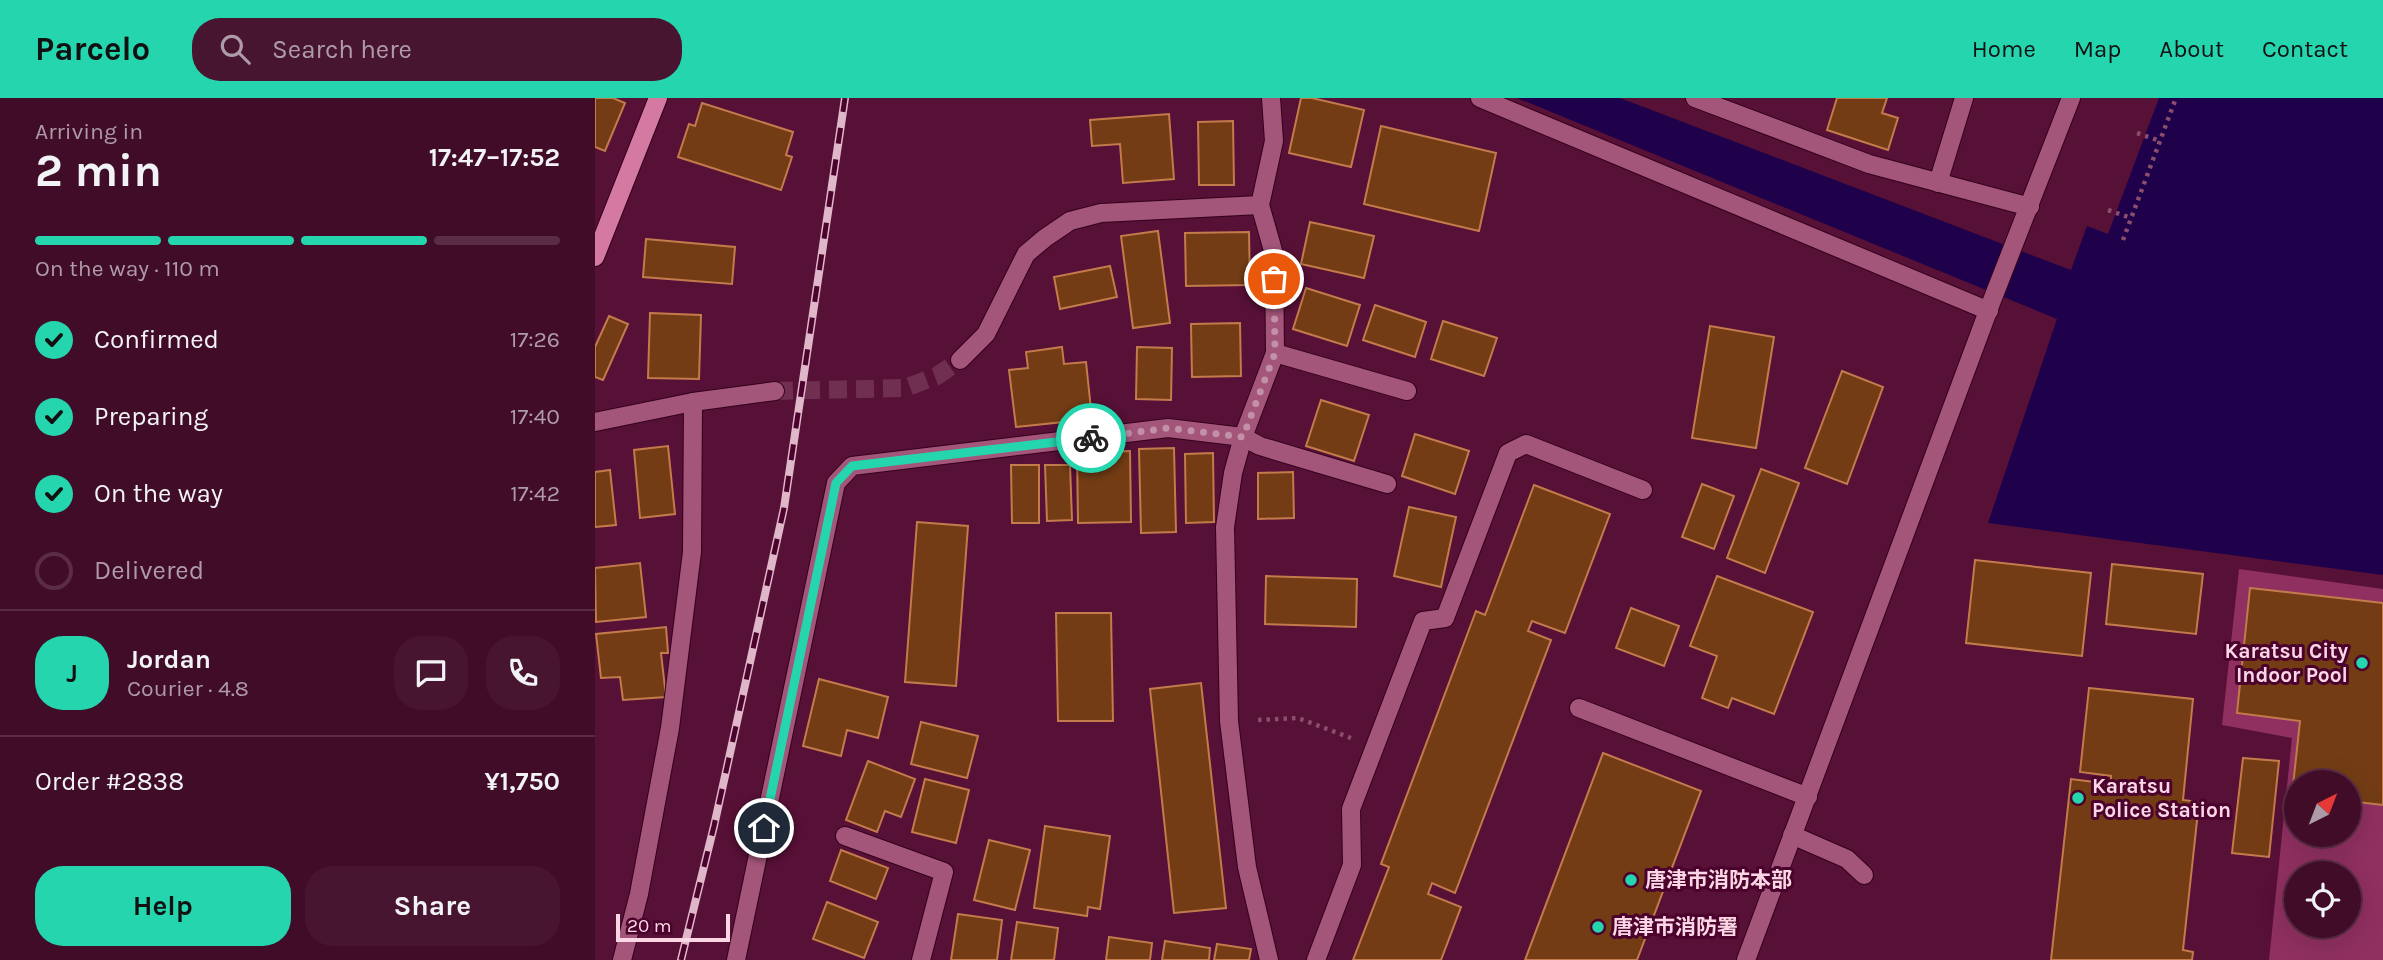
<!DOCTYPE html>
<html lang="en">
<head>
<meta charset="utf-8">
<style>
	body { margin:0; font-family:Karla,"Noto Sans JP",sans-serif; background:#481530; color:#f1f3f6; height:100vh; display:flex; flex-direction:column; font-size:26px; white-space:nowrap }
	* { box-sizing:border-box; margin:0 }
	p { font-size:23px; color:#ae9ba8 }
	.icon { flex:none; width:38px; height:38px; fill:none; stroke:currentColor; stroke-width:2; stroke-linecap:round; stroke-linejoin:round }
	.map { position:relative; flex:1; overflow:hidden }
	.side { display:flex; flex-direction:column; background:#410c28; width:595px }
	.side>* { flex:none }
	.needle { width:46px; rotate:42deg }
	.buttons { position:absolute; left:1689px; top:672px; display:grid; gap:14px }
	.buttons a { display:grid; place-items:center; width:77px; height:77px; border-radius:50%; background:#410c28; box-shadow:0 7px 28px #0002,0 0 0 2px #5a2c45; font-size:35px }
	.scale { position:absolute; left:21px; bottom:18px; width:114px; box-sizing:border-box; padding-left:7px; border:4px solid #fbd7e5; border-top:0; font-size:19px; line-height:24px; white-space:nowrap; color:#fbd7e5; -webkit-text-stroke:5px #4b022c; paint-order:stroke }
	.pin { position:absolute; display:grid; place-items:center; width:60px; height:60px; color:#fff; margin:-30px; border:4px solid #fff; border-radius:50%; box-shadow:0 2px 7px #0007 }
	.courier { position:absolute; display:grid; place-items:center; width:70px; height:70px; margin:-35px; border:5px solid #25d5ae; border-radius:50%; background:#fff; color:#222; box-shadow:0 2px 9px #0007 }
	.overview em { font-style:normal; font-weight:700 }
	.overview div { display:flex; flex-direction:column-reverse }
	.overview { display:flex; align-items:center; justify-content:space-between; height:119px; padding:0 35px }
	h1 { font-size:46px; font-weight:700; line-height:52px }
	.bar { display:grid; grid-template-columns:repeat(4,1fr); gap:10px 7px; align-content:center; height:84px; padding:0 35px }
	.bar i { height:9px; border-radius:5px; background:#5a2c45 }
	.bar .on { background:#25d5ae }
	.bar p { grid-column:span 4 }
	.line { display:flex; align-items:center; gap:18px; padding:0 35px; border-top:2px solid #5a2c45 }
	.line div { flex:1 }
	.round { display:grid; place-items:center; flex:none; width:74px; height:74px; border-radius:28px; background:#481530 }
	ol { padding:0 35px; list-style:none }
	li { display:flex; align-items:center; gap:21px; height:77px }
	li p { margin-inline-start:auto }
	li .icon { padding:7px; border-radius:50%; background:#25d5ae; color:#111; stroke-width:4 }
	li:last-child { color:#ae9ba8 }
	li i { width:38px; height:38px; border:4px solid #5a2c45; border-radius:50% }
	.primary-button { display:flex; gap:14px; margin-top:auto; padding:14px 35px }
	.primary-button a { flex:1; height:80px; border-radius:28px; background:#25d5ae; color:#111; font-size:28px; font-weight:700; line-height:80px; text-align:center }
	.primary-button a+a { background:#481530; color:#f1f3f6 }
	header { display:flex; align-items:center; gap:42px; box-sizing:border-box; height:98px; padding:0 35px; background:#25d5ae; color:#111 }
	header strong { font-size:33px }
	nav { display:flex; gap:38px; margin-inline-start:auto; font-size:24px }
	.search { width:490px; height:63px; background:#481530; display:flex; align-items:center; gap:18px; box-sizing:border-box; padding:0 24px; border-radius:28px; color:#ae9ba8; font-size:26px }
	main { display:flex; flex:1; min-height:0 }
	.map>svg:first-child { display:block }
	.green { fill:#8f3060; fill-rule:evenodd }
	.water { fill:#1f004b }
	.building { fill:#733c14; stroke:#c37b4c; stroke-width:2 }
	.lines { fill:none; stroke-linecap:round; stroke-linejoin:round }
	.minor-tunnel { stroke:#702e50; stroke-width:18; stroke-dasharray:18 9; stroke-linecap:butt }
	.minor-casing { stroke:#34001d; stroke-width:20 }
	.major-casing { stroke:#34001d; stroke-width:20 }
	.path { stroke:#8a4e6c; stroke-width:4.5; stroke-dasharray:3.5 5; stroke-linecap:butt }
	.minor { stroke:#a35679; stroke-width:18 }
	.major { stroke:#d47aa2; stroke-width:18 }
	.rail-casing { stroke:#e0b7c9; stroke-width:8 }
	.rail { stroke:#4b022c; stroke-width:5; stroke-dasharray:16; stroke-linecap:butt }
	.done { stroke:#c291a8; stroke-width:7; stroke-dasharray:0 12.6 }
	.route { stroke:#25d5ae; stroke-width:9 }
	.poi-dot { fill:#25d5ae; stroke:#4b022c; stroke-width:2.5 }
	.labels { text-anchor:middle; stroke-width:6; stroke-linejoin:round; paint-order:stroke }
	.poi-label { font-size:21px; font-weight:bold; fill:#fbd7e5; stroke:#4b022c; text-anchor:start }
</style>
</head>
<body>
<header>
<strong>Parcelo</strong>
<div class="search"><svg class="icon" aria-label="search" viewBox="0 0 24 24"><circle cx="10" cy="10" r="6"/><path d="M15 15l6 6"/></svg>Search here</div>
<nav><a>Home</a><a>Map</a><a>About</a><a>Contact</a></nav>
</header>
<main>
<section class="side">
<div class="overview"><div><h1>2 min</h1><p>Arriving in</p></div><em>17:47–17:52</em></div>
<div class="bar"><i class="on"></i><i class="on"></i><i class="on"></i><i></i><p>On the way · 110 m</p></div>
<ol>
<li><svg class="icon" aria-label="check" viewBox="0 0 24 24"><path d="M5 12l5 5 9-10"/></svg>Confirmed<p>17:26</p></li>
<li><svg class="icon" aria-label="check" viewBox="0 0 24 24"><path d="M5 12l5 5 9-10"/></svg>Preparing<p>17:40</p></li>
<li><svg class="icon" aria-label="check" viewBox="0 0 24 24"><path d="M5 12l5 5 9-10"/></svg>On the way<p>17:42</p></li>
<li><i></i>Delivered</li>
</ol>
<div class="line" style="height:126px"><b class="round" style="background:#25d5ae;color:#111">J</b><div><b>Jordan</b><p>Courier · 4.8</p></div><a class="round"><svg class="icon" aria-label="chat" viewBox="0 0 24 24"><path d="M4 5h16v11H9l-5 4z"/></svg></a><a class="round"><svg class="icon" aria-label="phone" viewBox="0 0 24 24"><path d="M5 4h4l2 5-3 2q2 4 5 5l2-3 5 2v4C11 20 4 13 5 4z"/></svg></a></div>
<div class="line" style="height:91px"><div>Order #2838</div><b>¥1,750</b></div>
<div class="primary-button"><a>Help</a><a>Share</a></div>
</section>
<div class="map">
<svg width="1788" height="862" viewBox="0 0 1788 862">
	<rect width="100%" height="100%" fill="#571036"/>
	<!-- green -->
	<path class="green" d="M1644,471L1788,491V862H1674L1697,640L1627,627ZM1701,684H1754V737H1701ZM1701,775H1754V828H1701Z"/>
	<!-- water -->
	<path class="water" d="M922,0H1025L1476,172L1492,128L1513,136L1564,0H1788V477L1393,425L1462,221Z"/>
	<!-- building -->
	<g class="building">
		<path d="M0,0H18L30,5L10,53L0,49Z"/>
		<path d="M706,0H717L769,12L756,69L694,55Z"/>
		<path d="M1242,0H1292L1287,15L1303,20L1293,52L1232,32Z"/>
		<path d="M107,5L198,34L191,57L197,59L186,92L83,59L94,26L100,28Z"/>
		<path d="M574,16L579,81L528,85L525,46L497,48L495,22Z"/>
		<path d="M638,23L639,87H604L603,24Z"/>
		<path d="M786,28L901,55L884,133L769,106Z"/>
		<path d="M715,124L779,138L769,180L706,166Z"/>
		<path d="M563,133L575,225L538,230L526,138Z"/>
		<path d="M654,134L655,187L591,188L590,135Z"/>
		<path d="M51,141L140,149L137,186L48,179Z"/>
		<path d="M515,168L522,199L465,211L459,179Z"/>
		<path d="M711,190L765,207L752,248L698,231Z"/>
		<path d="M780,207L831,224L820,259L768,242Z"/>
		<path d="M55,215L106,217L104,281L53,280Z"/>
		<path d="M14,218L33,226L8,282L0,279V249Z"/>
		<path d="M848,223L902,240L889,278L836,261Z"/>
		<path d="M645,225L646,278L597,279L596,226Z"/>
		<path d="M1115,228L1179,239L1161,350L1097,340Z"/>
		<path d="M467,249L469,266L491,264L497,321L421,329L414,272L433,270L431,254Z"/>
		<path d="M542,249L577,250L576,302L541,301Z"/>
		<path d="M1247,273L1288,289L1252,386L1210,370Z"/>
		<path d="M726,302L774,317L759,363L711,348Z"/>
		<path d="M820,336L874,353L860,396L807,378Z"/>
		<path d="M73,348L80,416L45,420L39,352Z"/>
		<path d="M579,350L581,434L546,435L544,351Z"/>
		<path d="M535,353L536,424L483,425L482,354Z"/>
		<path d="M618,355L619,424L591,425L590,356Z"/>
		<path d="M416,367H444V425H417Z"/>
		<path d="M450,367H475L477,422L452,423Z"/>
		<path d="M1166,371L1204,385L1170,475L1132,460Z"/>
		<path d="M15,372L21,427L0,429V374Z"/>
		<path d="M698,374L699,420L663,421V375Z"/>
		<path d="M1107,386L1139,398L1119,451L1087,439Z"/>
		<path d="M939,387L1015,416L970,535L937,523L933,533L956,542L860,795L837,785L833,796L866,809L846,862H758L794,769L786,766L881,513L890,517Z"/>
		<path d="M814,409L861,419L846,489L799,478Z"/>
		<path d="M322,424L373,428L361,588L310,584Z"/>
		<path d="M1380,462L1496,475L1487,558L1371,545Z"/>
		<path d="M45,465L51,519L1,524L0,470Z"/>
		<path d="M1517,466L1608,476L1601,536L1511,526Z"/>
		<path d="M671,478L762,481L761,529L670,526Z"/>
		<path d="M1122,478L1218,514L1179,616L1137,600L1133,610L1107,600L1122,558L1095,548Z"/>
		<path d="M1655,490L1788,505V707L1754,703V684H1701V697H1697L1705,623L1642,615Z"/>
		<path d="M1036,510L1084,528L1069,568L1021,550Z"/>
		<path d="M461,515H516L518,623H463Z"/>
		<path d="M71,529L73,555H66L71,599L28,602L25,579L6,580L1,536Z"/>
		<path d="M224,581L293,599L283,640L252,632L246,658L208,648Z"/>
		<path d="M606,585L631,810L579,815L555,591Z"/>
		<path d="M1494,590L1598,601L1588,702L1604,704L1588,852L1598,854L1597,862H1456L1476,681L1516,686V678L1485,674Z"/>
		<path d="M326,624L383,638L372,680L316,666Z"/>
		<path d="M1008,655L1106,693L1042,862H930Z"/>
		<path d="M1648,660L1684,663L1674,759L1637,755Z"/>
		<path d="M273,663L320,681L306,719L290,713L282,734L251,722Z"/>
		<path d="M330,681L374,692L361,745L317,734Z"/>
		<path d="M450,728L515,738L505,811L493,809L492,818L439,810Z"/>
		<path d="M394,742L435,752L420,812L379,802Z"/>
		<path d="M246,752L293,770L281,801L235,783Z"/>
		<path d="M232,804L283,824L269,860L218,841Z"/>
		<path d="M363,816L407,822L402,862H356Z"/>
		<path d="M422,824L463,830L459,862H416Z"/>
		<path d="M514,839L557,845L555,862H511Z"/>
		<path d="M570,843L615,850L614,862H567Z"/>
		<path d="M622,846L656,851L654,862H619Z"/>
	</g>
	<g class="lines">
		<!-- minor-tunnel -->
		<path class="minor-tunnel" d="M180,293L310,290L342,278L365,262"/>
		<defs>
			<g id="minor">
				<path d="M885,0L1394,213"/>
				<path d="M1100,0L1274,66L1435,109"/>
				<path d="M1343,85L1369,0"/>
				<path d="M680,255L812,293"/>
				<path d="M365,262L391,236L431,156L450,140L475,123L506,115L665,107"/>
				<path d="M0,324L98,304L180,293"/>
				<path d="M984,610L1213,699"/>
				<path d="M1197,737L1252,761L1269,777"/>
				<path d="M250,738L349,774L326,862"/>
				<path d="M27,862L44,796L75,630L97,454L98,304"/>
				<path d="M141,862L241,385L257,368L573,330L648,339L665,348L792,386"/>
				<path d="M674,862L652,769L634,623L630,429L638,375L648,339L680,255L679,156L665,107L679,43L676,0"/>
				<path d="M721,862L757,767L756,711L828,523L850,520L913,355L931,346L1048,392"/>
				<path d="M1151,862L1396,205L1476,0"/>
			</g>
			<path id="major" d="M0,159L63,0"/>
		</defs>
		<!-- minor casing -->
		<use href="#minor" class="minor-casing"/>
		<!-- major casing -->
		<use href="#major" class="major-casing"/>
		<!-- path -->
		<g class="path">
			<path d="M1542,35L1565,43"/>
			<path d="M1513,112L1536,120"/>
			<path d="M1528,142L1581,0"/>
			<path d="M663,622L703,620L756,640"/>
		</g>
		<!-- minor -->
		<use href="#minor" class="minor"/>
		<!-- major -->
		<use href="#major" class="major"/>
		<defs>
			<path id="rail" d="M86,862L119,728L189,410L250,0"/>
		</defs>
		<!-- rail casing -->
		<use href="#rail" class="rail-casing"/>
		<!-- rail -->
		<use href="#rail" class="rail"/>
	</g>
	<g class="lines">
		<!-- done -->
		<path class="done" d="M496,340L573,330L648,339L680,255L679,181"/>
		<!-- route -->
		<path class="route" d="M169,730L241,385L257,368L496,340"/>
	</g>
	<!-- markers -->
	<g class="poi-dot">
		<circle cx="1767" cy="565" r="7"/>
		<circle cx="1483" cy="700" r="7"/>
		<circle cx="1036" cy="782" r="7"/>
		<circle cx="1003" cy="829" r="7"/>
	</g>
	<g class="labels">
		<!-- poi labels -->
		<g class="poi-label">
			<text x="1753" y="560" text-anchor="end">Karatsu City<tspan x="1753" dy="24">Indoor Pool</tspan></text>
			<text x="1497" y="695">Karatsu<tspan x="1497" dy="24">Police Station</tspan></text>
			<text x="1050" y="789">唐津市消防本部</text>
			<text x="1017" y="836">唐津市消防署</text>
		</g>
	</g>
</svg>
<div class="buttons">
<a><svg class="needle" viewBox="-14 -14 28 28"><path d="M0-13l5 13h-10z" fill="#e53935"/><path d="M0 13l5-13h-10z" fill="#ae9ba8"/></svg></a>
<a><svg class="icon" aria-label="locate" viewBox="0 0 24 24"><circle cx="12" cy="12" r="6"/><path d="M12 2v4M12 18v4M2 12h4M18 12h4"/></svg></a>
</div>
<div class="scale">20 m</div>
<div class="pin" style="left:679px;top:181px;background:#ea580c"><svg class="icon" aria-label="bag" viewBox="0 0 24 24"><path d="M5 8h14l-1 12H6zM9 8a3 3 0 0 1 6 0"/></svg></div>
<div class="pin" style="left:169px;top:730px;background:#1f2937"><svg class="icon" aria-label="home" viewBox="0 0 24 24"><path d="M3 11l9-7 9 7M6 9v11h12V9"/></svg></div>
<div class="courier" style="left:496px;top:340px"><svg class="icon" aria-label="bike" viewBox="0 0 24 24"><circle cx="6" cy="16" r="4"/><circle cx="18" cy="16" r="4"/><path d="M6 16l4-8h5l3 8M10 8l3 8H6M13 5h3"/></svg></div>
</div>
</main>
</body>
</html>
